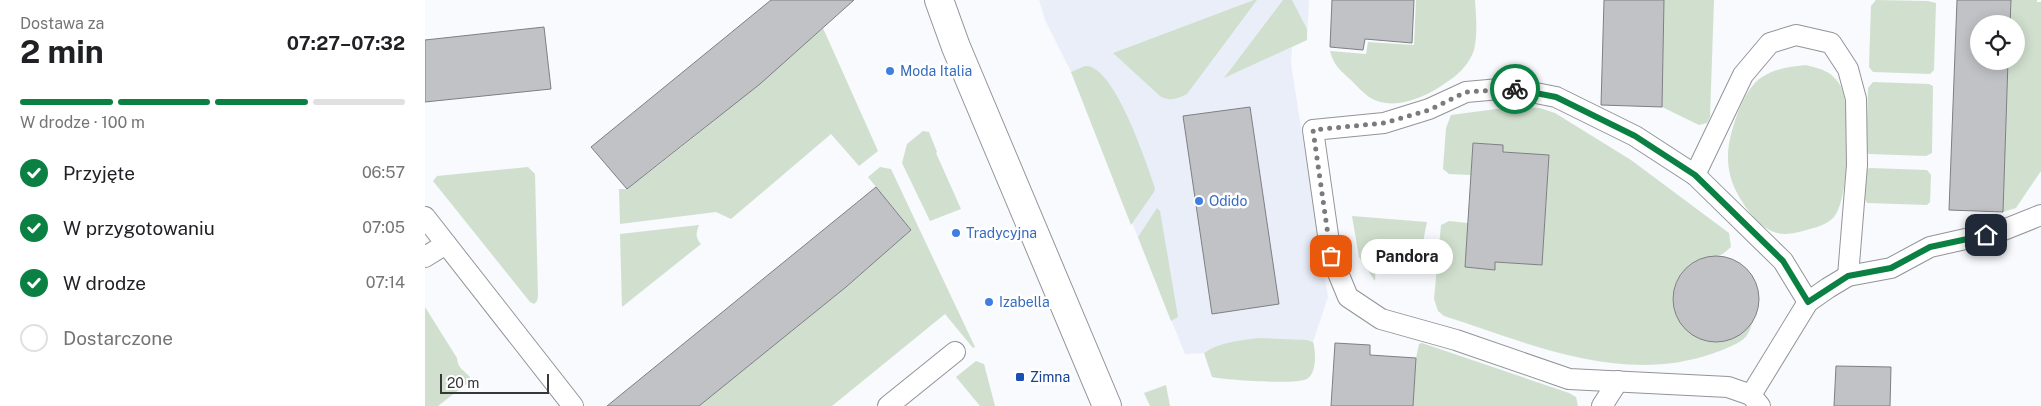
<!DOCTYPE html>
<html lang="pl">
<head>
<meta charset="utf-8">
<style>
	body { margin:0; font-family:"Public Sans",sans-serif; background:#f2f2f2; color:#202124; height:100vh; display:flex; flex-direction:column; font-size:19px; white-space:nowrap }
	* { box-sizing:border-box; margin:0 }
	p { font-size:16px; color:#757577 }
	.icon { flex:none; width:28px; height:28px; fill:none; stroke:currentColor; stroke-width:2; stroke-linecap:round; stroke-linejoin:round }
	.map { position:relative; flex:1; overflow:hidden }
	.side { display:flex; flex-direction:column; background:#fff; width:425px }
	.side>* { flex:none }
	.controls { position:absolute; left:1545px; top:15px; display:grid; gap:10px }
	.controls a { display:grid; place-items:center; width:55px; height:55px; border-radius:50%; background:#fff; box-shadow:0 2px 12px #0003; font-size:25px }
	.scale { position:absolute; left:15px; bottom:12px; width:109px; box-sizing:border-box; padding-left:5px; border:2px solid #373739; border-top:0; font-size:14px; line-height:18px; white-space:nowrap; color:#373739; -webkit-text-stroke:4px #fff; paint-order:stroke }
	.pin { position:absolute; display:grid; place-items:center; width:42px; height:42px; color:#fff; margin:-21px; border-radius:10px; box-shadow:0 2px 8px #0006 }
	.courier { position:absolute; display:grid; place-items:center; width:50px; height:50px; margin:-25px; border:4px solid #0b8043; border-radius:50%; background:#fff; color:#222; box-shadow:0 1px 6px #0007 }
	.bubble { position:absolute; height:35px; border-radius:18px; background:#fff; box-shadow:0 2px 12px #0003; font-size:16px; font-weight:700; line-height:35px; text-align:center }
	.headline em { font-style:normal; font-weight:700 }
	.headline div { display:flex; flex-direction:column-reverse }
	.headline { display:flex; align-items:center; justify-content:space-between; height:85px; padding:0 20px }
	h1 { font-size:32px; font-weight:700; line-height:38px }
	.bar { display:grid; grid-template-columns:repeat(4,1fr); gap:8px 5px; align-content:center; height:60px; padding:0 20px }
	.bar i { height:6px; border-radius:4px; background:#e0e0e0 }
	.bar .on { background:#0b8043 }
	.bar p { grid-column:span 4 }
	ol { padding:0 20px; list-style:none }
	li { display:flex; align-items:center; gap:15px; height:55px }
	li p { margin-inline-start:auto }
	li .icon { padding:5px; border-radius:50%; background:#0b8043; color:#fff; stroke-width:4 }
	li:last-child { color:#757577 }
	li i { width:28px; height:28px; border:2px solid #e0e0e0; border-radius:50% }
	main { display:flex; flex:1; min-height:0 }
	.map>svg:first-child { display:block }
	.built { fill:#eaeef9 }
	.green { fill:#d1e0ce }
	.building { fill:#c1c2c6; stroke:#7e7f83 }
	.lines { fill:none; stroke-linecap:round; stroke-linejoin:round }
	.service-casing { stroke:#939498; stroke-width:22 }
	.tertiary-casing { stroke:#939498; stroke-width:30 }
	.service { stroke:#fff; stroke-width:20 }
	.tertiary { stroke:#fff; stroke-width:28 }
	.done { stroke:#7b7b7e; stroke-width:5; stroke-dasharray:0 9 }
	.route { stroke:#0b8043; stroke-width:6 }
	.shop-dot { fill:#3f7fe0; stroke:#fff; stroke-width:2 }
	.transit-dot { fill:#1a4fb4; stroke:#fff; stroke-width:2 }
	.labels { text-anchor:middle; stroke-width:5; stroke-linejoin:round; paint-order:stroke }
	.shop-label { font-size:14px; fill:#366cbe; stroke:#fff; text-anchor:start }
	.transit-label { font-size:14px; fill:#164399; stroke:#fff; text-anchor:start }
</style>
</head>
<body>
<main>
<section class="side">
<div class="headline"><div><h1>2 min</h1><p>Dostawa za</p></div><em>07:27–07:32</em></div>
<div class="bar"><i class="on"></i><i class="on"></i><i class="on"></i><i></i><p>W drodze · 100 m</p></div>
<ol>
<li><svg class="icon" aria-label="check" viewBox="0 0 24 24"><path d="M5 12l5 5 9-10"/></svg>Przyjęte<p>06:57</p></li>
<li><svg class="icon" aria-label="check" viewBox="0 0 24 24"><path d="M5 12l5 5 9-10"/></svg>W przygotowaniu<p>07:05</p></li>
<li><svg class="icon" aria-label="check" viewBox="0 0 24 24"><path d="M5 12l5 5 9-10"/></svg>W drodze<p>07:14</p></li>
<li><i></i>Dostarczone</li>
</ol>
</section>
<div class="map">
<svg width="1616" height="406" viewBox="0 0 1616 406">
	<rect width="100%" height="100%" fill="#f8fafe"/>
	<!-- built -->
	<path class="built" d="M614,0H884L882,40L867,47L866,64L903,297L888,342L882,340L785,349L779,353L760,354L646,72L620,20Z"/>
	<!-- green -->
	<g class="green">
		<path d="M829,0H832L762,94C752,99 746,101 736,97L688,53Z"/>
		<path d="M858,0H867L882,29V40L799,78Z"/>
		<path d="M991,0H1050C1051,16 1053,34 1049,50C1044,65 1032,76 1019,84C999,98 967,112 944,97C937,92 932,86 927,81C915,70 909,66 905,51L941,54L943,42L989,45Z"/>
		<path d="M1239,0H1289L1285,117L1282,123L1274,125L1237,107Z"/>
		<path d="M1451,0L1503,1L1511,3L1509,70L1505,74L1448,72L1444,67L1446,6Z"/>
		<path d="M1586,0H1612V2H1616V171L1591,208L1578,212L1583,61H1591V24H1585Z"/>
		<path d="M398,28L453,151L434,166L406,134L306,219L291,212L195,224L194,189H202C270,138 334,84 398,28Z"/>
		<path d="M1380,65C1394,68 1407,71 1415,85C1427,106 1424,194 1411,214C1407,222 1394,227 1385,229C1378,231 1368,234 1360,234C1337,234 1320,208 1311,191C1306,181 1303,169 1303,158C1302,137 1318,88 1337,77C1351,68 1365,67 1380,65Z"/>
		<path d="M660,66C689,64 722,164 730,188L729,192L706,225L646,72Z"/>
		<path d="M1448,82L1504,84L1508,86L1507,153L1501,156L1444,154L1441,152L1443,88Z"/>
		<path d="M1086,107L1115,108L1130,113L1206,160L1304,233L1306,247C1302,250 1298,255 1293,256C1282,259 1270,258 1261,268C1220,310 1283,374 1328,321C1326,326 1325,331 1322,335C1318,343 1295,351 1286,354C1197,385 1103,343 1019,316L1013,311L1009,299L1016,225L1024,221L1043,223L1040,267L1070,270V262L1117,265L1124,155L1078,152V145L1048,143L1046,175L1024,174L1018,169L1021,128L1026,115Z"/>
		<path d="M498,131L504,132L512,152L511,153L536,209L505,221L477,163L482,144Z"/>
		<path d="M103,167L110,174L113,296L112,301L109,304L105,302L8,181L12,176Z"/>
		<path d="M455,167L466,169L550,347L548,348L520,314L407,406H274L421,287L486,230L443,177Z"/>
		<path d="M1446,168L1502,170L1506,175L1505,202L1502,205L1442,203L1440,199L1441,169Z"/>
		<path d="M732,208L735,211L753,317L746,321L713,237Z"/>
		<path d="M927,216L1002,222L997,247L952,241L950,281L934,257Z"/>
		<path d="M274,225C271,233 270,237 276,244L197,307L195,234Z"/>
		<path d="M0,307L32,358C33,369 39,370 45,377L44,382L13,406H0Z"/>
		<path d="M834,338L882,340L888,342C891,351 892,373 882,379C871,385 801,380 787,377L779,353C794,342 817,340 834,338Z"/>
		<path d="M997,343L1144,393L1151,397L1153,406H988L991,358L994,344Z"/>
		<path d="M551,361L559,364L570,406H555L531,377Z"/>
		<path d="M741,385L745,406H725L719,393Z"/>
	</g>
	<!-- building -->
	<g class="building">
		<path d="M346,0H429L335,84L202,189L166,147Z"/>
		<path d="M907,0H989L987,43L940,39L938,50L905,47Z"/>
		<path d="M1179,0H1239L1237,107L1176,105Z"/>
		<path d="M1532,0H1586L1585,24H1554V61H1583L1578,212L1524,210Z"/>
		<path d="M119,27L126,89L0,102V40Z"/>
		<path d="M825,107L854,304L787,314L758,116Z"/>
		<path d="M1048,143L1078,145V152L1124,155L1117,265L1070,262V270L1040,267Z"/>
		<path d="M451,187L486,230L421,287L274,406H182Z"/>
		<circle cx="1291" cy="299" r="43"/>
		<path d="M910,343L945,345V355L991,358L988,406H906Z"/>
		<path d="M1411,366L1466,367L1465,406H1409Z"/>
	</g>
	<g class="lines">
		<defs>
			<g id="service">
				<path d="M1270,175L1318,75L1345,43L1371,35L1406,43L1423,69L1431,99L1432,165L1423,276"/>
				<path d="M0,217L148,406"/>
				<path d="M0,257L21,244"/>
				<path d="M1326,395L1383,302L1403,288L1423,276L1466,268L1505,247L1576,231L1616,215"/>
				<path d="M463,406L530,352"/>
				<path d="M1177,406L1193,381"/>
				<path d="M1335,406L1326,395L1303,387L1144,379L1031,340L956,319L923,297L906,256L888,130L959,123L1004,109L1041,92L1086,88L1131,97L1210,136L1270,175L1358,261L1383,302"/>
			</g>
			<path id="tertiary" d="M514,0L531,47L682,406"/>
		</defs>
		<!-- service casing -->
		<use href="#service" class="service-casing"/>
		<!-- tertiary casing -->
		<use href="#tertiary" class="tertiary-casing"/>
		<!-- service -->
		<use href="#service" class="service"/>
		<!-- tertiary -->
		<use href="#tertiary" class="tertiary"/>
	</g>
	<g class="lines">
		<!-- done -->
		<path class="done" d="M906,256L888,130L959,123L1004,110L1041,92L1090,89"/>
		<!-- route -->
		<path class="route" d="M1090,89L1131,97L1210,136L1270,175L1358,261L1383,302L1423,276L1466,268L1505,247L1561,235"/>
	</g>
	<!-- markers -->
	<g class="shop-dot">
		<circle cx="465" cy="71" r="5"/>
		<circle cx="774" cy="201" r="5"/>
		<circle cx="531" cy="233" r="5"/>
		<circle cx="564" cy="302" r="5"/>
	</g>
	<rect class="transit-dot" x="590" y="372" width="10" height="10" rx="2.5"/>
	<g class="labels">
		<!-- shop labels -->
		<g class="shop-label">
			<text x="475" y="76">Moda Italia</text>
			<text x="784" y="206">Odido</text>
			<text x="541" y="238">Tradycyjna</text>
			<text x="574" y="307">Izabella</text>
		</g>
		<!-- transit labels -->
		<g class="transit-label">
			<text x="605" y="382">Zimna</text>
		</g>
	</g>
</svg>
<div class="controls">
<a><svg class="icon" aria-label="locate" viewBox="0 0 24 24"><circle cx="12" cy="12" r="6"/><path d="M12 2v4M12 18v4M2 12h4M18 12h4"/></svg></a>
</div>
<div class="scale">20 m</div>
<div class="pin" style="left:906px;top:256px;background:#ea580c"><svg class="icon" aria-label="bag" viewBox="0 0 24 24"><path d="M5 8h14l-1 12H6zM9 8a3 3 0 0 1 6 0"/></svg></div>
<div class="pin" style="left:1561px;top:235px;background:#1f2937"><svg class="icon" aria-label="home" viewBox="0 0 24 24"><path d="M3 11l9-7 9 7M6 9v11h12V9"/></svg></div>
<div class="courier" style="left:1090px;top:89px"><svg class="icon" aria-label="bike" viewBox="0 0 24 24"><circle cx="6" cy="16" r="4"/><circle cx="18" cy="16" r="4"/><path d="M6 16l4-8h5l3 8M10 8l3 8H6M13 5h3"/></svg></div>
<div class="bubble" style="left:936px;top:239px;width:92px">Pandora</div>
</div>
</main>
</body>
</html>
